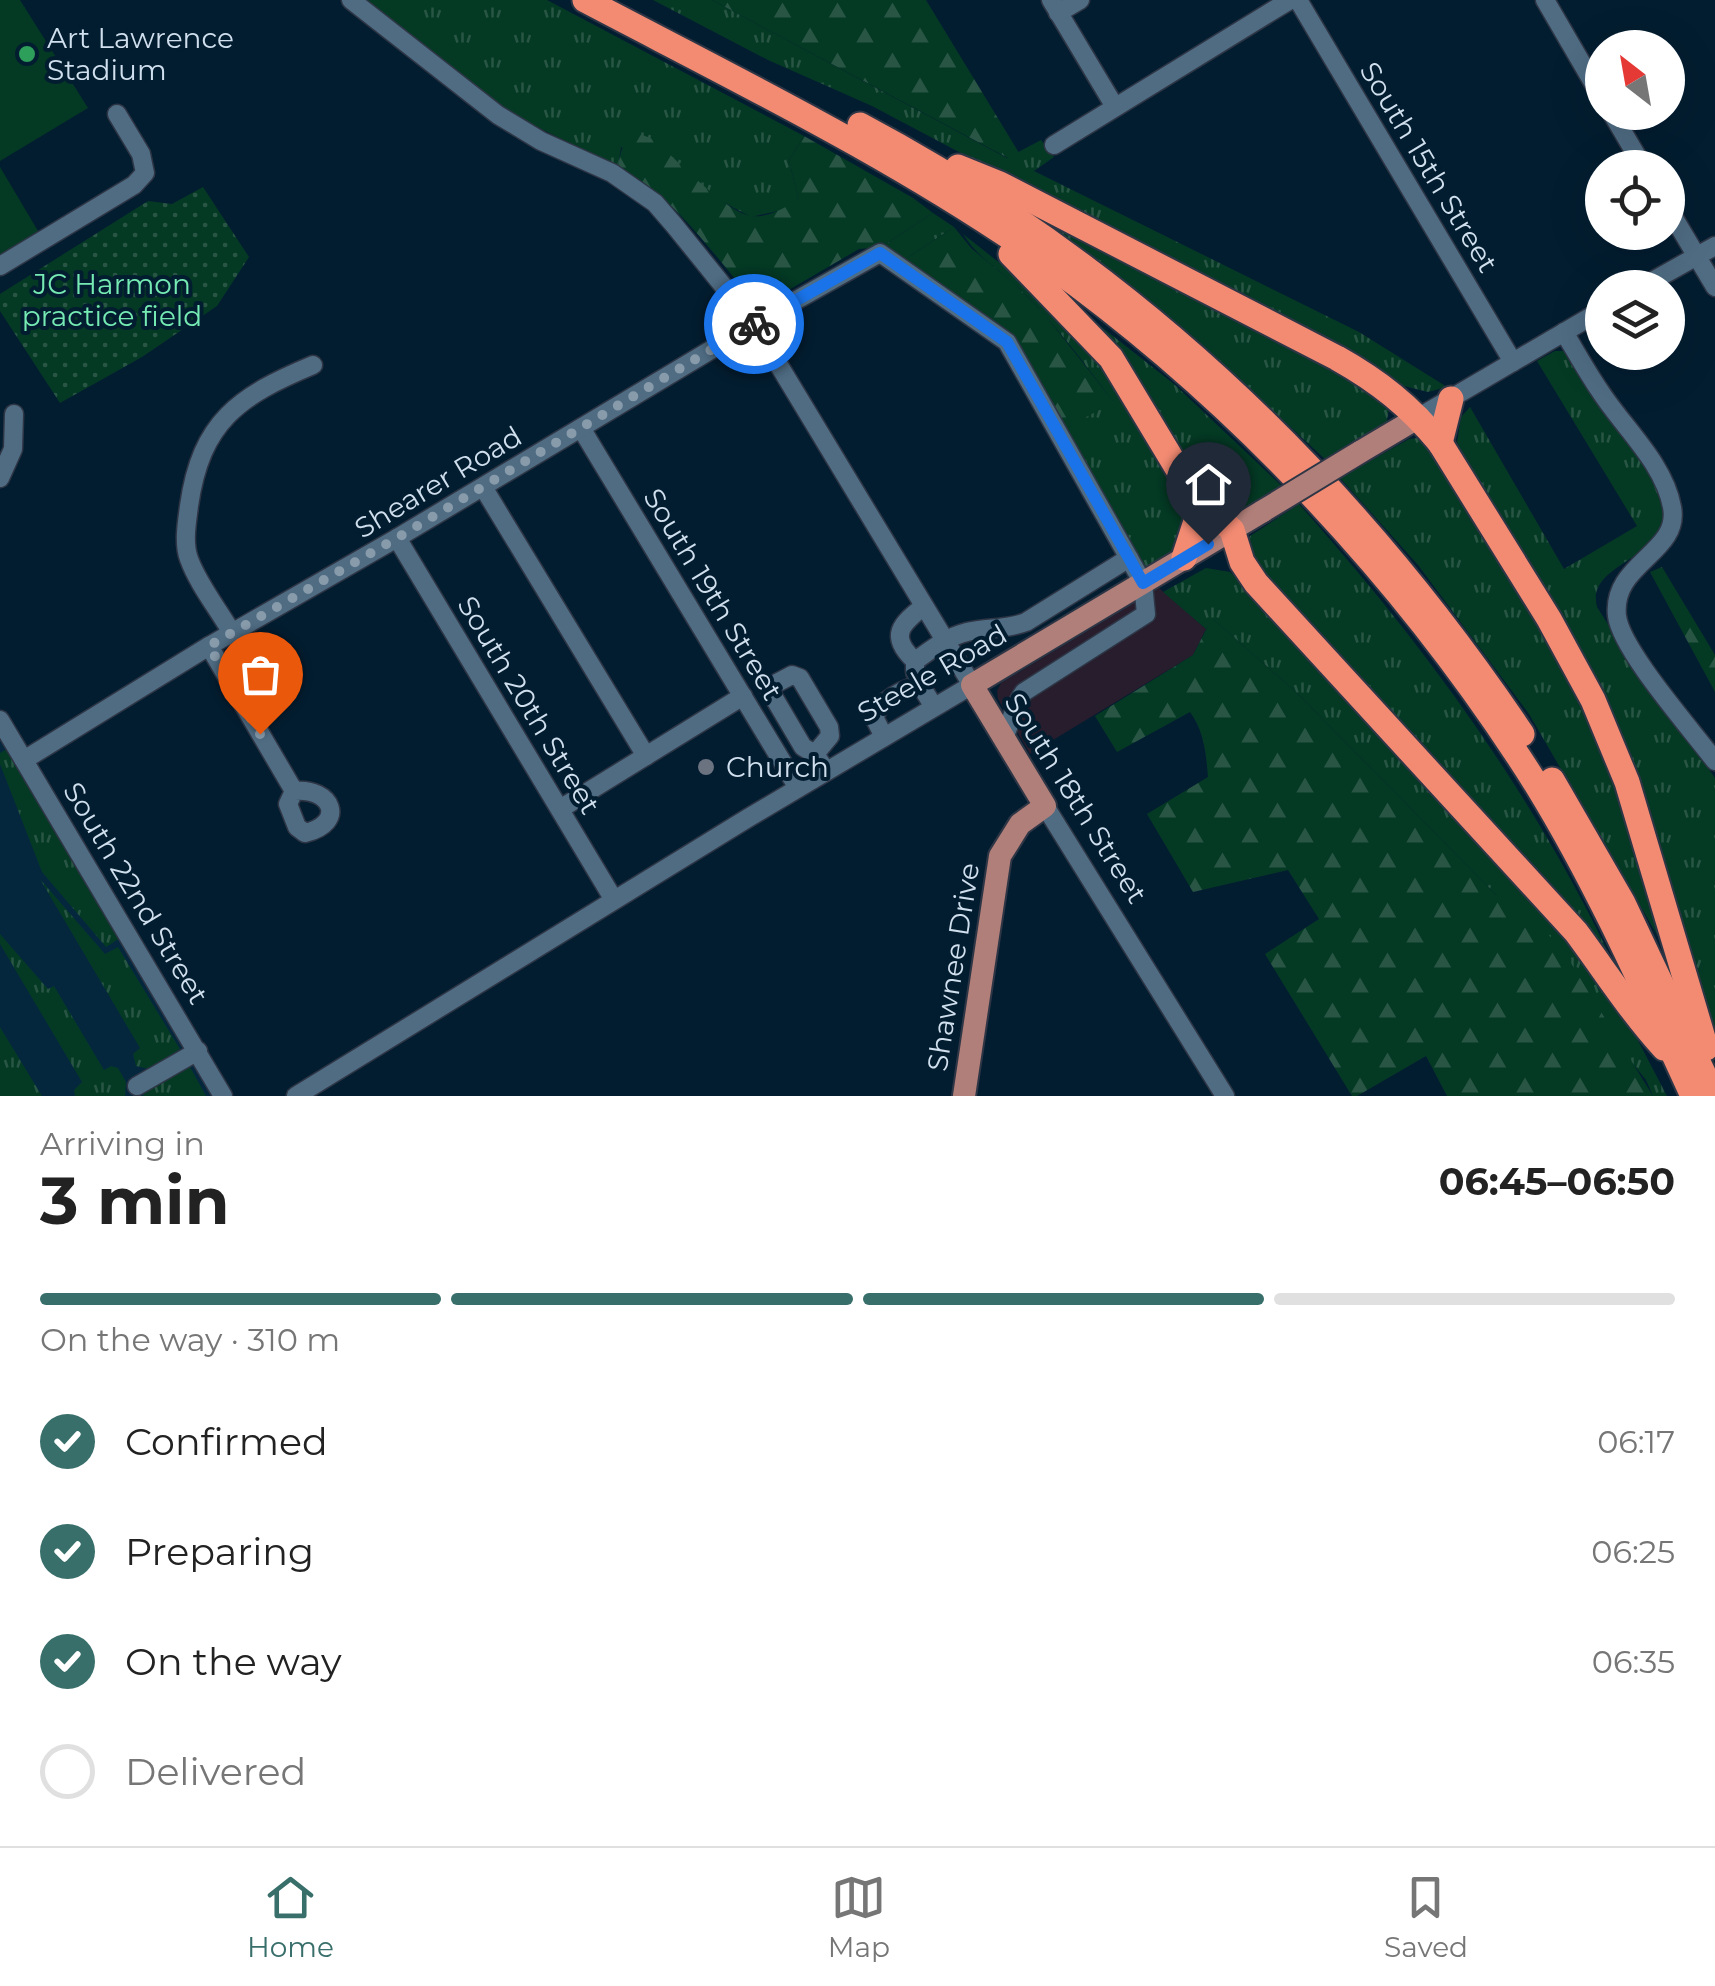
<!DOCTYPE html>
<html lang="en">
<head>
<meta charset="utf-8">
<style>
	body { margin:0; font-family:Montserrat,sans-serif; background:#f2f2f2; color:#222; height:100vh; display:flex; flex-direction:column; font-size:38px; white-space:nowrap }
	* { box-sizing:border-box; margin:0 }
	p { font-size:32px; color:#767676 }
	.icon { flex:none; width:55px; height:55px; fill:none; stroke:currentColor; stroke-width:2; stroke-linecap:round; stroke-linejoin:round }
	.map { position:relative; height:1096px; overflow:hidden }
	.sheet { display:flex; flex-direction:column; background:#fff; flex:1 }
	.sheet>* { flex:none }
	.needle { width:65px; rotate:329deg }
	.tools { position:absolute; left:1585px; top:30px; display:grid; gap:20px }
	.tools a { display:grid; place-items:center; width:100px; height:100px; border-radius:50%; background:#fff; box-shadow:0 10px 40px #0002; font-size:50px }
	.pin { position:absolute; display:grid; place-items:center; width:85px; height:85px; color:#fff; margin:-102px -42px; border-radius:50% 50% 50% 0; rotate:-45deg; box-shadow:0 0 10px #0007 }
	.pin .icon { rotate:45deg }
	.courier { position:absolute; display:grid; place-items:center; width:100px; height:100px; margin:-50px; border:8px solid #1a73e8; border-radius:50%; background:#fff; color:#222; box-shadow:0 2px 12px #0007 }
	.overview em { font-style:normal; font-weight:700 }
	.overview div { display:flex; flex-direction:column-reverse }
	.overview { display:flex; align-items:center; justify-content:space-between; height:170px; padding:0 40px }
	h1 { font-size:65px; font-weight:700; line-height:75px }
	.bar { display:grid; grid-template-columns:repeat(4,1fr); gap:15px 10px; align-content:center; height:120px; padding:0 40px }
	.bar i { height:12px; border-radius:8px; background:#e0e0e0 }
	.bar .on { background:#396f6b }
	.bar p { grid-column:span 4 }
	ol { padding:0 40px; list-style:none }
	li { display:flex; align-items:center; gap:30px; height:110px }
	li p { margin-inline-start:auto }
	li .icon { padding:10px; border-radius:50%; background:#396f6b; color:#fff; stroke-width:4 }
	li:last-child { color:#767676 }
	li i { width:55px; height:55px; border:5px solid #e0e0e0; border-radius:50% }
	.tabs { display:flex; justify-content:space-around; align-items:center; height:140px; border-top:2px solid #e0e0e0; background:#fff; font-size:28px; color:#767676 }
	.tabs a { display:grid; justify-items:center; gap:5px }
	.tabs .on { color:#396f6b }
	.map>svg:first-child { display:block }
	.commercial { fill:#271d2c }
	.built { fill:#04273e }
	.grass { fill:url(#grass-tufts) }
	.forest { fill:url(#forest-firs) }
	.park { fill:url(#park-dots) }
	.pitch { fill:#043924 }
	.lines { fill:none; stroke-linecap:round; stroke-linejoin:round }
	.minor-casing { stroke:#2e3646; stroke-width:21 }
	.major-casing { stroke:#2e3646; stroke-width:26 }
	.highway-casing { stroke:#2e3646; stroke-width:29 }
	.minor { stroke:#4f6c83; stroke-width:18 }
	.major { stroke:#b17f79; stroke-width:22 }
	.highway { stroke:#f38b73; stroke-width:25 }
	.major-bridge-casing { stroke:#2e3646; stroke-width:26; stroke-linecap:butt }
	.major-bridge { stroke:#b17f79; stroke-width:22 }
	.done { stroke:#889bab; stroke-width:10; stroke-dasharray:0 18 }
	.route { stroke:#1a73e8; stroke-width:12 }
	.leisure-dot { fill:#2e9e5b; stroke:#031d30; stroke-width:4 }
	.worship-dot { fill:#6b7280; stroke:#031d30; stroke-width:4 }
	.labels { text-anchor:middle; stroke-width:8; stroke-linejoin:round; paint-order:stroke }
	.poi-label { font-size:28px; fill:#d0dfed; stroke:#031d30; text-anchor:start }
	.street-label { font-size:28px; fill:#d0dfed; stroke:#031d30 }
	.park-label { font-size:28px; fill:#75eab3; stroke:#031d30 }
</style>
</head>
<body>
<div class="map">
<svg width="1715" height="1096" viewBox="0 0 1715 1096">
	<defs>
		<pattern id="grass-tufts" width="24" height="20" patternUnits="userSpaceOnUse" patternTransform="scale(2.5)"><rect width="24" height="20" fill="#043924"/><path d="M3 7l-1-3M5 7V3M7 7l1-3M15 17l-1-3M17 17v-4M19 17l1-3" fill="none" stroke="#285544"/></pattern>
		<pattern id="forest-firs" width="22" height="20" patternUnits="userSpaceOnUse" patternTransform="scale(2.5)"><rect width="22" height="20" fill="#043924"/><path d="M5 1l3.5 6h-7zM16 11l3.5 6h-7z" fill="#285544"/></pattern>
		<pattern id="park-dots" width="8" height="8" patternUnits="userSpaceOnUse" patternTransform="scale(2.5)"><rect width="8" height="8" fill="#043924"/><path d="M2 2h.1M6 6h.1" fill="none" stroke="#285544" stroke-width="1.8" stroke-linecap="round"/></pattern>
	</defs>
	<rect width="100%" height="100%" fill="#031d30"/>
	<!-- commercial -->
	<path class="commercial" d="M1159,588L1206,629L1193,655L1030,754L998,699L997,691L1001,683Z"/>
	<!-- built -->
	<path class="built" d="M0,732L213,1096H0Z"/>
	<!-- grass -->
	<g class="grass">
		<path d="M364,0H547L804,136L789,160L798,198L787,209L751,217L621,147L618,167L509,113Z"/>
		<path d="M653,0H712L1007,158L1041,140L1054,157L1034,171L1359,332L1447,387L1428,392L1400,385L872,106L768,60Z"/>
		<path d="M933,213L954,227L904,260L881,247Z"/>
		<path d="M1040,218L1366,383L1389,409L1386,426L1328,462L1198,341Z"/>
		<path d="M963,234L1035,291L1094,357L1183,502L1187,513L1180,551L1149,570L1142,569L1062,430L1113,401C1083,362 1054,322 1019,288C1000,270 977,257 963,234Z"/>
		<path d="M1085,314L1174,384L1284,488C1241,514 1245,523 1202,493Z"/>
		<path d="M1555,351H1563L1568,355C1594,390 1658,465 1664,506C1671,560 1585,562 1597,607L1660,706L1678,725L1715,778V1037L1636,786L1457,442L1461,417L1470,407L1564,569L1637,526L1537,361Z"/>
		<path d="M1417,438L1427,444L1562,656L1614,769L1667,952L1529,714L1418,565L1340,478L1409,439Z"/>
		<path d="M1299,504C1421,641 1528,786 1608,952L1603,955L1257,573L1246,547L1250,536Z"/>
		<path d="M1206,568L1230,572L1249,590L1576,949L1623,1012L1667,1096H1653L1646,1080L1497,896L1297,693L1213,619L1206,629L1163,592Z"/>
		<path d="M7,749L120,938L106,947L42,872L0,764V753Z"/>
		<path d="M40,879L105,954L118,947L180,1049L149,1069L136,1066L133,1054L140,1048Z"/>
		<path d="M0,934L48,989L54,986L104,1070L111,1066L118,1068L126,1082L125,1096H75L74,1090L82,1082L0,944Z"/>
		<path d="M0,1027L42,1096H0Z"/>
		<path d="M189,1065L206,1096H143L146,1090Z"/>
	</g>
	<!-- forest -->
	<g class="forest">
		<path d="M712,0H926L1019,153L1008,158Z"/>
		<path d="M637,133L653,139C674,157 722,208 747,215C763,220 786,209 798,198L789,160L804,136L913,198L933,213L881,247L859,249L768,302L754,301C713,255 674,195 618,167C621,152 622,139 637,133Z"/>
		<path d="M954,227L971,248L1016,285L1045,315L1114,402L1062,430L1023,359L904,260Z"/>
		<path d="M1662,567L1715,655V692L1650,572Z"/>
		<path d="M1212,618L1297,693L1497,896L1514,892L1569,960L1653,1096H1447L1426,1056L1357,1096H1352L1265,954L1319,919L1288,870L1193,892L1147,814L1208,777C1206,753 1204,731 1190,712L1117,752L1095,716L1193,655Z"/>
	</g>
	<!-- park -->
	<path class="park" d="M203,187L249,257L217,306L142,357L60,403L0,311V294L148,201L172,204Z"/>
	<!-- pitch -->
	<g class="pitch">
		<path d="M0,0H20L88,108L0,161Z"/>
		<path d="M0,167L38,231L0,256Z"/>
	</g>
	<g class="lines">
		<defs>
			<g id="minor">
				<path d="M1051,0L1115,107"/>
				<path d="M1298,0L1513,362"/>
				<path d="M1545,0L1602,98"/>
				<path d="M1058,13L1080,0"/>
				<path d="M1611,112L1644,168"/>
				<path d="M1054,145L1290,0"/>
				<path d="M1668,208L1715,287"/>
				<path d="M0,266L134,185L145,173L141,154L117,114"/>
				<path d="M1640,288L1715,246"/>
				<path d="M1564,332C1576,352 1587,372 1600,391C1623,427 1664,463 1672,507C1681,553 1611,563 1617,616C1621,650 1692,730 1715,761"/>
				<path d="M1419,417L1602,310"/>
				<path d="M581,428L798,788"/>
				<path d="M0,478L13,449L14,414"/>
				<path d="M483,487L646,756"/>
				<path d="M397,538L614,900"/>
				<path d="M232,633C218,609 198,584 189,559C183,543 187,522 189,506C201,421 239,396 313,365"/>
				<path d="M209,646L294,791L288,804L297,827L305,833C347,823 332,787 294,791"/>
				<path d="M915,661C932,649 947,637 967,632C987,627 1006,630 1026,622L1129,558"/>
				<path d="M915,672V661C888,636 901,624 924,606"/>
				<path d="M0,720L223,1096"/>
				<path d="M884,737L874,717C880,702 905,686 921,686L934,707"/>
				<path d="M815,754L830,736L829,727L800,678L792,675L773,685L770,691L803,747L815,754L826,771"/>
				<path d="M24,760L209,646L397,538L754,324L880,253L1007,342L1143,583L1146,614L1024,692C1014,705 1011,722 1004,738"/>
				<path d="M1045,806L1225,1096"/>
				<path d="M560,809L743,696"/>
				<path d="M137,1086L198,1051"/>
				<path d="M296,1096L748,818L972,685L754,324L674,225L655,203L612,173L541,141L498,115L351,0"/>
			</g>
			<g id="major">
				<path d="M1360,452L1419,417"/>
				<path d="M964,1096L1000,856L1020,824L1045,806L972,685L1263,511"/>
			</g>
			<g id="highway">
				<path d="M585,0C741,82 901,160 1046,262C1239,400 1412,586 1538,787C1598,885 1645,992 1693,1096"/>
				<path d="M860,125C1133,270 1350,478 1522,734"/>
				<path d="M958,167L1000,184L1337,358C1378,381 1410,406 1440,443L1549,619L1593,700L1627,782L1706,1048"/>
				<path d="M1011,254L1111,358L1194,496L1232,530L1242,562L1256,583L1576,932C1605,971 1631,1012 1664,1048"/>
				<path d="M1440,443L1451,399"/>
				<path d="M1184,558L1196,521L1194,496"/>
				<path d="M1552,780L1623,903L1714,1096"/>
			</g>
		</defs>
		<!-- minor casing -->
		<use href="#minor" class="minor-casing"/>
		<!-- major casing -->
		<use href="#major" class="major-casing"/>
		<!-- highway casing -->
		<use href="#highway" class="highway-casing"/>
		<!-- minor -->
		<use href="#minor" class="minor"/>
		<!-- major -->
		<use href="#major" class="major"/>
		<!-- highway -->
		<use href="#highway" class="highway"/>
		<defs>
			<path id="major-bridge" d="M1263,511L1360,452"/>
		</defs>
		<!-- major-bridge casing -->
		<use href="#major-bridge" class="major-bridge-casing"/>
		<!-- major-bridge -->
		<use href="#major-bridge" class="major-bridge"/>
	</g>
	<g class="lines">
		<!-- done -->
		<path class="done" d="M260,734L209,646L397,538L754,324"/>
		<!-- route -->
		<path class="route" d="M754,324L880,253L1007,342L1143,583L1208,544"/>
	</g>
	<!-- markers -->
	<circle class="leisure-dot" cx="27" cy="54" r="10"/>
	<circle class="worship-dot" cx="706" cy="767" r="10"/>
	<g class="labels">
		<!-- poi labels -->
		<g class="poi-label">
			<text x="47" y="48">Art Lawrence<tspan x="47" dy="32">Stadium</tspan></text>
			<text x="726" y="777">Church</text>
		</g>
		<!-- street labels -->
		<g class="street-label">
			<text transform="translate(1429 167) rotate(59)" y="10">South 15th Street</text>
			<text transform="translate(438 482) rotate(-31)" y="10">Shearer Road</text>
			<text transform="translate(713 594) rotate(59)" y="10">South 19th Street</text>
			<text transform="translate(932 673) rotate(-30)" y="10">Steele Road</text>
			<text transform="translate(529 705) rotate(59)" y="10">South 20th Street</text>
			<text transform="translate(1076 798) rotate(58)" y="10">South 18th Street</text>
			<text transform="translate(136 893) rotate(59)" y="10">South 22nd Street</text>
			<text transform="translate(953 967) rotate(-81)" y="10">Shawnee Drive</text>
		</g>
		<!-- park labels -->
		<g class="park-label">
			<text x="112" y="294">JC Harmon<tspan x="112" dy="32">practice field</tspan></text>
		</g>
	</g>
</svg>
<div class="tools">
<a><svg class="needle" viewBox="-14 -14 28 28"><path d="M0-13l5 13h-10z" fill="#e53935"/><path d="M0 13l5-13h-10z" fill="#767676"/></svg></a>
<a><svg class="icon" aria-label="locate" viewBox="0 0 24 24"><circle cx="12" cy="12" r="6"/><path d="M12 2v4M12 18v4M2 12h4M18 12h4"/></svg></a>
<a><svg class="icon" aria-label="layers" viewBox="0 0 24 24"><path d="M12 4l9 5-9 5-9-5zM3 14l9 5 9-5"/></svg></a>
</div>
<div class="pin" style="left:260px;top:734px;background:#ea580c"><svg class="icon" aria-label="bag" viewBox="0 0 24 24"><path d="M5 8h14l-1 12H6zM9 8a3 3 0 0 1 6 0"/></svg></div>
<div class="pin" style="left:1208px;top:544px;background:#1f2937"><svg class="icon" aria-label="home" viewBox="0 0 24 24"><path d="M3 11l9-7 9 7M6 9v11h12V9"/></svg></div>
<div class="courier" style="left:754px;top:324px"><svg class="icon" aria-label="bike" viewBox="0 0 24 24"><circle cx="6" cy="16" r="4"/><circle cx="18" cy="16" r="4"/><path d="M6 16l4-8h5l3 8M10 8l3 8H6M13 5h3"/></svg></div>
</div>
<section class="sheet">
<div class="overview"><div><h1>3 min</h1><p>Arriving in</p></div><em>06:45–06:50</em></div>
<div class="bar"><i class="on"></i><i class="on"></i><i class="on"></i><i></i><p>On the way · 310 m</p></div>
<ol>
<li><svg class="icon" aria-label="check" viewBox="0 0 24 24"><path d="M5 12l5 5 9-10"/></svg>Confirmed<p>06:17</p></li>
<li><svg class="icon" aria-label="check" viewBox="0 0 24 24"><path d="M5 12l5 5 9-10"/></svg>Preparing<p>06:25</p></li>
<li><svg class="icon" aria-label="check" viewBox="0 0 24 24"><path d="M5 12l5 5 9-10"/></svg>On the way<p>06:35</p></li>
<li><i></i>Delivered</li>
</ol>
</section>
<nav class="tabs">
<a class="on"><svg class="icon" aria-label="home" viewBox="0 0 24 24"><path d="M3 11l9-7 9 7M6 9v11h12V9"/></svg>Home</a>
<a><svg class="icon" aria-label="map" viewBox="0 0 24 24"><path d="M3 6l6-2 6 2 6-2v14l-6 2-6-2-6 2zM9 4v14M15 6v14"/></svg>Map</a>
<a><svg class="icon" aria-label="saved" viewBox="0 0 24 24"><path d="M7 4h10v16l-5-4-5 4z"/></svg>Saved</a>
</nav>
</body>
</html>
